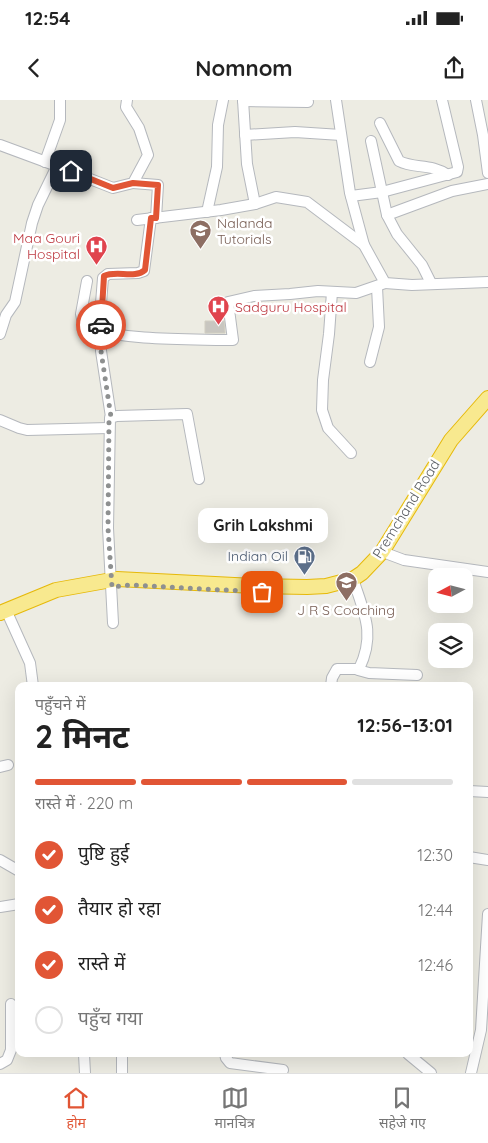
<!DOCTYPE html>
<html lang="hi">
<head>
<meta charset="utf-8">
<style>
	body { margin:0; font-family:Quicksand,"Noto Sans Devanagari",sans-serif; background:#f2f2f2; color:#222; height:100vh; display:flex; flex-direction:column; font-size:19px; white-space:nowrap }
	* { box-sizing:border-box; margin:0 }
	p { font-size:16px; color:#767676 }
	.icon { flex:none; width:28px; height:28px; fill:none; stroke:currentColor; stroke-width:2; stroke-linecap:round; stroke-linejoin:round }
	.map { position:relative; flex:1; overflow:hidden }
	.panel { position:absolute; left:15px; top:582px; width:458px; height:375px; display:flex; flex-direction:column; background:#fff; border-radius:10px; box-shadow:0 5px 20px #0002 }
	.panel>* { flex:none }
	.needle { width:32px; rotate:263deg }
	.controls { position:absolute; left:428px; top:468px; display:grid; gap:10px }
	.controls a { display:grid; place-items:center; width:45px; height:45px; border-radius:10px; background:#fff; box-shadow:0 5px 20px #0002; font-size:25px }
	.pin { position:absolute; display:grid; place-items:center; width:42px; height:42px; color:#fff; margin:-21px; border-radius:10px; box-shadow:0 2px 8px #0006 }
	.courier { position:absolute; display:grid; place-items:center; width:50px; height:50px; margin:-25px; border:4px solid #e15535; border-radius:50%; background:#fff; color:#222; box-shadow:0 1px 6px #0007 }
	.bubble { position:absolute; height:35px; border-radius:10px; background:#fff; box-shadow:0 5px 20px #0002; font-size:16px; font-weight:700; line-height:35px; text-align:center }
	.summary em { font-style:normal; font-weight:700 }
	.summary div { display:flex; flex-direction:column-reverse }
	.summary { display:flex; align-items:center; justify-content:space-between; height:85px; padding:0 20px }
	h1 { font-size:32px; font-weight:700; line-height:38px }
	.bar { display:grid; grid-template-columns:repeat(4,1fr); gap:8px 5px; align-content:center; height:60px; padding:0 20px }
	.bar i { height:6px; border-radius:4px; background:#e0e0e0 }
	.bar .selected { background:#e15535 }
	.bar p { grid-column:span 4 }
	ol { padding:0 20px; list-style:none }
	li { display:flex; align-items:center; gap:15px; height:55px }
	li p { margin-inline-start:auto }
	li .icon { padding:5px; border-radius:50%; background:#e15535; color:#fff; stroke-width:4 }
	li:last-child { color:#767676 }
	li i { width:28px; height:28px; border:2px solid #e0e0e0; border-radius:50% }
	.status { display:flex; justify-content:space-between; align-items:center; height:35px; padding:0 25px; background:#fff; direction:ltr }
	.status svg { height:14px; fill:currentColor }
	header { display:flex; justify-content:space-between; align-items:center; height:65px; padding:0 20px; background:#fff; font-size:22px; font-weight:700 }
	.dock { display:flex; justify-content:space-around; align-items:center; height:70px; border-top:1px solid #e0e0e0; background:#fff; font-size:14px; color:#767676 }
	.dock a { display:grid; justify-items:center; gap:2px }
	.dock .selected { color:#e15535 }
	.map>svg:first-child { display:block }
	.building { fill:#c8c6c0; stroke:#d1cec1 }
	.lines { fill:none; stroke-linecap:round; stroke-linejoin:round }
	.minor-casing { stroke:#b5b8bd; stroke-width:12 }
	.highway-casing { stroke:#e6b90a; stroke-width:16 }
	.minor { stroke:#fff; stroke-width:10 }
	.highway { stroke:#f8e98f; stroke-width:14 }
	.done { stroke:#8e9090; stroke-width:5; stroke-dasharray:0 9 }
	.route { stroke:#e15535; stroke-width:6 }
	.labels { text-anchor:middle; stroke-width:5; stroke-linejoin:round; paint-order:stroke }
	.education-label { font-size:14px; fill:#785e54; stroke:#fff; text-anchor:start }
	.health-label { font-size:14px; fill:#be3a42; stroke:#fff; text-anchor:end }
	.street-label { font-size:14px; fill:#5b5e63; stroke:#fff }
	.service-label { font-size:14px; fill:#4e5e75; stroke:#fff; text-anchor:end }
</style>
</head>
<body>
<div class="status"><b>12:54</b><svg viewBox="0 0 49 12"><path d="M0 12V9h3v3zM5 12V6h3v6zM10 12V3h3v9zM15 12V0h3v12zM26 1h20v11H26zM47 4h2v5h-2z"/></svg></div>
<header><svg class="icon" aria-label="back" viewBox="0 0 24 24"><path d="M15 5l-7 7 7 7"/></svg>Nomnom<svg class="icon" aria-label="share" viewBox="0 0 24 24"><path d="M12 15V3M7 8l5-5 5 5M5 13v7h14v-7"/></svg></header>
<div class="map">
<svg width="488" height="973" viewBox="0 0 488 973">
	<rect width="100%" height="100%" fill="#edece3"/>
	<!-- building -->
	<path class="building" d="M205,221H224L225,233H205Z"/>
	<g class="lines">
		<defs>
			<g id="minor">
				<path d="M243,0L247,64L255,104"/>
				<path d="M336,0L350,93L364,145"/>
				<path d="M476,0L483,35L488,73"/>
				<path d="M243,1L308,2"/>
				<path d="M380,23L399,61C414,69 431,63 448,75"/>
				<path d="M245,35L295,32L341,35"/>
				<path d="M371,41L387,115L397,134L422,165L431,183"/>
				<path d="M0,45L57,66L113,88L133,83L148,55L139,28L126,7L127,0"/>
				<path d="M45,62L60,20V0"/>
				<path d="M133,83L158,85L156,118"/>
				<path d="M351,96L382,92L457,72L458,67L442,0"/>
				<path d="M207,112L217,67L218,25L223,0"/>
				<path d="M387,115L452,91L488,84"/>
				<path d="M137,120L221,110L255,104L276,97L307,102L364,145L385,183L412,185L488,182"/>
				<path d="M87,181L81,214L84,228C129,240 178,239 224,240H233L228,202L254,196L290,194L318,191L356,193L385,183"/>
				<path d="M332,192L329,234L323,280L322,310L328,328L351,353"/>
				<path d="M0,234L6,215L15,202L32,123L38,105L57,66"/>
				<path d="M370,262L379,227L377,187"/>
				<path d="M111,317L101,251L100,216L103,178L108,174L138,173L144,171L151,118"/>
				<path d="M0,320L19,328L27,330L109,328"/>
				<path d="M388,454L404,460L488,472"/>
				<path d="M6,510L30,563L33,586"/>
				<path d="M113,523L108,428L110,318L117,316L187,314L199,379"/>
				<path d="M358,570L369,573L417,575"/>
				<path d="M331,586L332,578L337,569H359C376,534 364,513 353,479"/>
				<path d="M0,667L8,665"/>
				<path d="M469,691L488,692"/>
				<path d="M469,757L488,760"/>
				<path d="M0,760L19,771"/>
				<path d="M0,807L19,804"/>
				<path d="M84,954L85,973"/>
				<path d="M225,954L226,958L230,963L283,970"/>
				<path d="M408,954L431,973"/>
				<path d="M0,964L7,960L11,950V904"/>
				<path d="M122,973V954"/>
				<path d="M471,973L481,930L488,814"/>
			</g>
			<path id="highway" d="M0,513L56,490L117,479L254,486L307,487L326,486L353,479L362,473L382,452L451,340L488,298"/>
		</defs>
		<!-- minor casing -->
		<use href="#minor" class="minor-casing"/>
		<!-- highway casing -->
		<use href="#highway" class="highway-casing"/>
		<!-- minor -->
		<use href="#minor" class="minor"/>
		<!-- highway -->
		<use href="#highway" class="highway"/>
	</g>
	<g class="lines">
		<!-- done -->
		<path class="done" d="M101,225V251L111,317L109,320L108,428L112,487L130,485L262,492"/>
		<!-- route -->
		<path class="route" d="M71,71L113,88L133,83L158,85L156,118H151L145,170C135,179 116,170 104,176L101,225"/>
	</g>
	<!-- icons -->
	<defs>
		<symbol id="school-pin" viewBox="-11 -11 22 30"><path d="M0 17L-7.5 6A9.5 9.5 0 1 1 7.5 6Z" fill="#8d6e63" stroke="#fff"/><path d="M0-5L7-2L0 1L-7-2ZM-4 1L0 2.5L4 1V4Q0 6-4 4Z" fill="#fff"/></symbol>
		<symbol id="hospital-pin" viewBox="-11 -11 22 30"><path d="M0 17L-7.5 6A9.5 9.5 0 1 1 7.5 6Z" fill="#e0444e" stroke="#fff"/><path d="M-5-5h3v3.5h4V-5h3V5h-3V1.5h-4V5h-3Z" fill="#fff"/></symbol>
		<symbol id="fuel-pin" viewBox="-11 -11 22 30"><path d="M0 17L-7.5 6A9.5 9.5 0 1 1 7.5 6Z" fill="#5c6f8a" stroke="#fff"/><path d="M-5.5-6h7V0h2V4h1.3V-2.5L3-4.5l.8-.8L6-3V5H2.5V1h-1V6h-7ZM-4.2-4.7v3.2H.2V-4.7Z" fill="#fff"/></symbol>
	</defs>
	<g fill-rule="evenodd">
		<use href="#school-pin" x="188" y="118" width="25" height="34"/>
		<use href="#hospital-pin" x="84" y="134" width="25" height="34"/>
		<use href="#hospital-pin" x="206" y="194" width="25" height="34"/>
		<use href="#fuel-pin" x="292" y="444" width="25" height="34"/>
		<use href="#school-pin" x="334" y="470" width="25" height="34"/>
	</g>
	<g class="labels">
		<!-- education labels -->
		<g class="education-label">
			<text x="217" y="128">Nalanda<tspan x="217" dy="16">Tutorials</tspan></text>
			<text x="346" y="515" text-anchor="middle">J R S Coaching</text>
		</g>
		<!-- health labels -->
		<g class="health-label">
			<text x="80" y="143">Maa Gouri<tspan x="80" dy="16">Hospital</tspan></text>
			<text x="235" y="212" text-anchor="start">Sadguru Hospital</text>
		</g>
		<!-- street labels -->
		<g class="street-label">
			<text transform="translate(406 409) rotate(-58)" y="5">Premchand Road</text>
		</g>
		<!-- service labels -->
		<g class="service-label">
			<text x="288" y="461">Indian Oil</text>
		</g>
	</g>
</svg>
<div class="controls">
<a><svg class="needle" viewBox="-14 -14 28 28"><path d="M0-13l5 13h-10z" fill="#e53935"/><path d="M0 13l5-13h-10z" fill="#767676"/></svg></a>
<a><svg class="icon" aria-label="layers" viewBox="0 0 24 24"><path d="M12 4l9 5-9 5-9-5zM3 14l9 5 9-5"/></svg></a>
</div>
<div class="pin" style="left:262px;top:492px;background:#ea580c"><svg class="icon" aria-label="bag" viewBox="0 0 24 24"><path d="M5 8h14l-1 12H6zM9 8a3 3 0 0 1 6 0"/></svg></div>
<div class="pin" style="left:71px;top:71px;background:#1f2937"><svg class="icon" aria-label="home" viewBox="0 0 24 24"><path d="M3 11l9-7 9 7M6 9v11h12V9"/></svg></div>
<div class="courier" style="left:101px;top:225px"><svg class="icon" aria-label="car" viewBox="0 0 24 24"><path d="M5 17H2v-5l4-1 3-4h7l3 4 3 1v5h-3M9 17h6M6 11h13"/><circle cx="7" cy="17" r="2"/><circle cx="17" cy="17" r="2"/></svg></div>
<div class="bubble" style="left:198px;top:408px;width:130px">Grih Lakshmi</div>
<section class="panel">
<div class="summary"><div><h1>2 मिनट</h1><p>पहुँचने में</p></div><em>12:56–13:01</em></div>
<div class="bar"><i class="selected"></i><i class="selected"></i><i class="selected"></i><i></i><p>रास्ते में · 220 m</p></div>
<ol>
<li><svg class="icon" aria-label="check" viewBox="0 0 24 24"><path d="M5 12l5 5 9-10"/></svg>पुष्टि हुई<p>12:30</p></li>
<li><svg class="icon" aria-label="check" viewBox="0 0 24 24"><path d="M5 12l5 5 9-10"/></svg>तैयार हो रहा<p>12:44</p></li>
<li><svg class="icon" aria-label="check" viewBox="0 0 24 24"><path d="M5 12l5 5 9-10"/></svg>रास्ते में<p>12:46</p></li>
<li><i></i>पहुँच गया</li>
</ol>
</section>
</div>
<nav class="dock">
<a class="selected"><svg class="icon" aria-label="home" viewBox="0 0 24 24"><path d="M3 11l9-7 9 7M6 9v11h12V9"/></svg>होम</a>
<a><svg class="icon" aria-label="map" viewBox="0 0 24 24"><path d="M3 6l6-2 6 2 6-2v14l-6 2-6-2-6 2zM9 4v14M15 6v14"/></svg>मानचित्र</a>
<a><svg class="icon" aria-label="saved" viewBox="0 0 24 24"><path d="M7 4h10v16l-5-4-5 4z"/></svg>सहेजे गए</a>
</nav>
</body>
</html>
